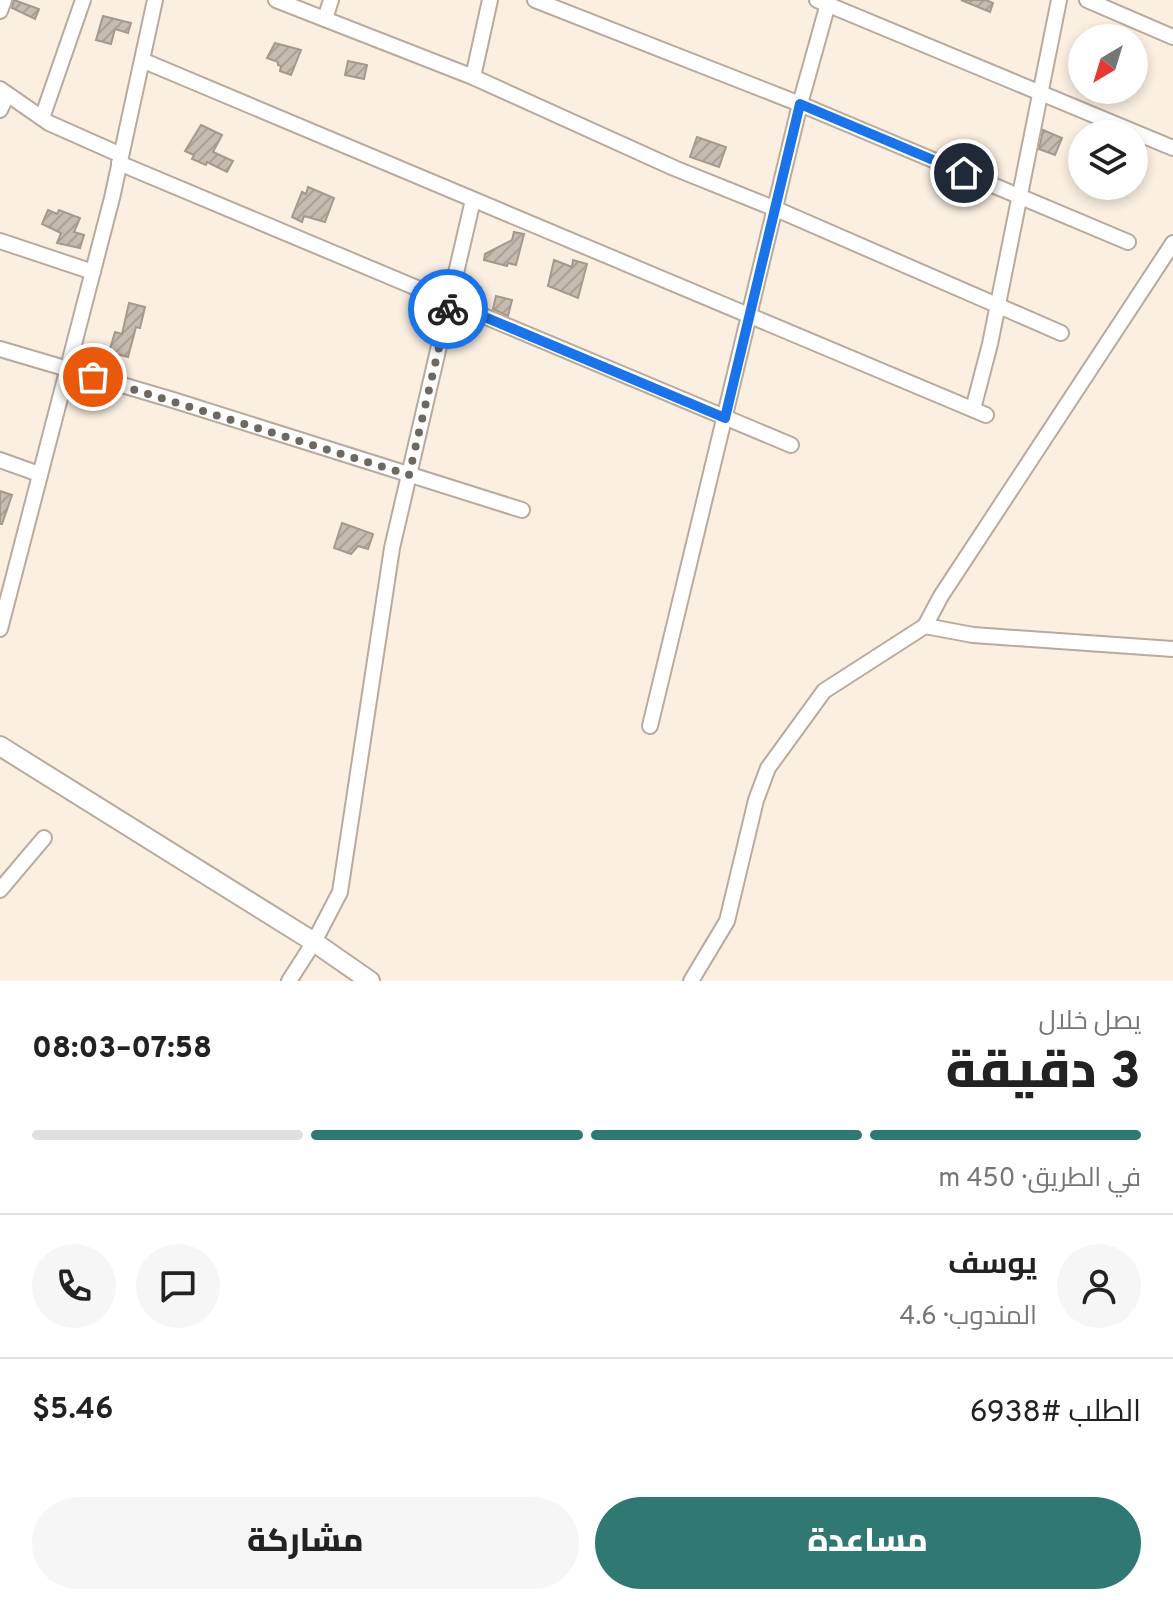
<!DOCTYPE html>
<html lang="ar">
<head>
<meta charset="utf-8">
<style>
	body { margin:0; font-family:Overpass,Cairo,sans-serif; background:#f6f6f6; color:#222; direction:rtl; height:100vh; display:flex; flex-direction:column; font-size:30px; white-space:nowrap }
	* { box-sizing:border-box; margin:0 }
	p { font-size:26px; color:#767676 }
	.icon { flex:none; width:44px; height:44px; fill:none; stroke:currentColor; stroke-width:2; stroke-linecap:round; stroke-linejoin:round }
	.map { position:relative; height:981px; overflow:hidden; direction:ltr }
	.drawer { display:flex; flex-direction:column; background:#fff; flex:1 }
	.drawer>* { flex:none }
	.needle { width:52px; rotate:218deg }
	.fabs { position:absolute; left:1068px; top:24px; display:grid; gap:16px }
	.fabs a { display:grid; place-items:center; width:80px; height:80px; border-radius:50%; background:#fff; box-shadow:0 4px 12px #0003; font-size:40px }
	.pin { position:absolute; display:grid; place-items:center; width:68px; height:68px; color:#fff; margin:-34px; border:4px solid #fff; border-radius:50%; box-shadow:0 2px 8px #0007 }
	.courier { position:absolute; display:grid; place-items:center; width:80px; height:80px; margin:-40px; border:6px solid #1a73e8; border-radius:50%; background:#fff; color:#222; box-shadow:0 2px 10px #0007 }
	.summary em { font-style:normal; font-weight:800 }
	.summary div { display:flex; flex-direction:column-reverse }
	.summary { display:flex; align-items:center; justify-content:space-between; height:136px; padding:0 32px }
	h1 { font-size:52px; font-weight:800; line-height:60px }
	.bar { display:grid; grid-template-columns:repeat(4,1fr); gap:12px 8px; align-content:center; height:96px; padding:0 32px }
	.bar i { height:10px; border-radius:6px; background:#e0e0e0 }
	.bar .current { background:#307872 }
	.bar p { grid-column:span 4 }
	.line { display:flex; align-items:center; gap:20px; padding:0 32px; border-top:2px solid #e0e0e0 }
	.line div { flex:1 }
	.round { display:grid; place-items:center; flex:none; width:84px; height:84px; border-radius:42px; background:#f6f6f6 }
	.action { display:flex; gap:16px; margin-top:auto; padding:16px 32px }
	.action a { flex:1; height:92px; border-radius:48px; background:#307872; color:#fff; font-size:32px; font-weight:800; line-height:92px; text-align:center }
	.action a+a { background:#f6f6f6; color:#222 }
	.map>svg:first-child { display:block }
	.building { fill:url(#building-hatch); stroke:#a4998e; stroke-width:2 }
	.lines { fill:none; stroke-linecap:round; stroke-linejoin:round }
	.minor-casing { stroke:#b7aba0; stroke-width:18 }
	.tertiary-casing { stroke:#b7aba0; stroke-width:22 }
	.minor { stroke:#fff; stroke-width:14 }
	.tertiary { stroke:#fff; stroke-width:18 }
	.done { stroke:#6f6861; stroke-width:8; stroke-dasharray:0 14.4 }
	.route { stroke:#1a73e8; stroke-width:10 }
</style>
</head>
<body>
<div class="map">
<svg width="1173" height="981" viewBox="0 0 1173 981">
	<defs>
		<pattern id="building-hatch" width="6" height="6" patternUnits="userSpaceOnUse" patternTransform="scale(2)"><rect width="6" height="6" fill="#c7bbb0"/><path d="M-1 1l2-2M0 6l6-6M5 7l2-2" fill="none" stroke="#aba097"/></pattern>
	</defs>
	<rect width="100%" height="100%" fill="#fbefe2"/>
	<!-- building -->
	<g class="building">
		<path d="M14,0L39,9L35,19L12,8Z"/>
		<path d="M961,0H986L993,3L990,12Z"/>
		<path d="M103,16L131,23L128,33L115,29L111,44L96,40Z"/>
		<path d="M275,43L301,50L291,75L280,71L281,66L278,65V62L267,58Z"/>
		<path d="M348,61L367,65L364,79L345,75Z"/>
		<path d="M201,125L222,135L213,152L233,161L227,172L207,162L206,165L192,159L194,155L185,151Z"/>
		<path d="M1043,130L1062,138L1055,155L1039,149Z"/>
		<path d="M697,137L726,147L719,167L690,157Z"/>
		<path d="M308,187L334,198L325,222L304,216L302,222L292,217L302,192L306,194Z"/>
		<path d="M48,210L57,214L59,210L80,218L74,232L84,235L80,248L57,243L61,233L42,224Z"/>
		<path d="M514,232L524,234L516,265L508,263L507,266L484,260L485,254L512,240Z"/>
		<path d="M554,260L572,267L573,260L587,264L578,298L548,286Z"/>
		<path d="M496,296L512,300L508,316L493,309Z"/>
		<path d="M129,303L145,307L140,328L136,327L128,357L109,352L115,332L122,334Z"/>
		<path d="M0,491L12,495L2,524H0Z"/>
		<path d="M342,523L373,534L368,549L358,546L351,554L334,548Z"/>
	</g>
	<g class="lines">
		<defs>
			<g id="minor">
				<path d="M276,0L473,77L674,168L776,209L1061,333"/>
				<path d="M535,0L800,104L1128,242"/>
				<path d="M817,0L1173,148"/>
				<path d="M1087,0L1173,37"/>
				<path d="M0,11L4,0"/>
				<path d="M325,19L331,0"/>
				<path d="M144,61L986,415"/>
				<path d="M473,77L490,0"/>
				<path d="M0,89L49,123L121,155"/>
				<path d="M0,110L7,95"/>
				<path d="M42,118L83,0"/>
				<path d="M119,163L791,445"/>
				<path d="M0,241L93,272"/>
				<path d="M0,349L173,400L522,510"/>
				<path d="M973,409L990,344L1059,0"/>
				<path d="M0,460L39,474"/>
				<path d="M925,626L973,635L1173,649"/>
				<path d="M0,629L112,198L155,0"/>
				<path d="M650,726L800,104L829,0"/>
				<path d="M0,890L44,838"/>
				<path d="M289,981L314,942L340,892L392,548L473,200"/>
				<path d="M691,981L727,921L756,800L768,768L824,691L925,626L941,596L1173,243"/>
			</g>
			<path id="tertiary" d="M0,746L314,942L370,981"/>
		</defs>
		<!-- minor casing -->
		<use href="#minor" class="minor-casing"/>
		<!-- tertiary casing -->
		<use href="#tertiary" class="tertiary-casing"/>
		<!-- minor -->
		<use href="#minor" class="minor"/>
		<!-- tertiary -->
		<use href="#tertiary" class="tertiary"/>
	</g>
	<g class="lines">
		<!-- done -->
		<path class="done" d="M93,377L409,475L448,309"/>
		<!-- route -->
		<path class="route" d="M448,309L449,302L725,418L800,104L964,173"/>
	</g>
</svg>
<div class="fabs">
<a><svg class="needle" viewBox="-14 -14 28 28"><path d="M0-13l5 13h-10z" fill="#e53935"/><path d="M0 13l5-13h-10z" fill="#767676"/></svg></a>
<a><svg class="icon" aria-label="layers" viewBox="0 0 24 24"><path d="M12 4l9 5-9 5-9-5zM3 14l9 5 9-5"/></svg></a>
</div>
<div class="pin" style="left:93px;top:377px;background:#ea580c"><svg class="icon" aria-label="bag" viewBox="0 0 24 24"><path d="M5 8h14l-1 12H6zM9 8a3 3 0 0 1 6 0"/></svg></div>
<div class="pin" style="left:964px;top:173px;background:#1f2937"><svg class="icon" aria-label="home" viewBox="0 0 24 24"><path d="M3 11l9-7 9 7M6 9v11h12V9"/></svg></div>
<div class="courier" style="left:448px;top:309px"><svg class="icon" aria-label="bike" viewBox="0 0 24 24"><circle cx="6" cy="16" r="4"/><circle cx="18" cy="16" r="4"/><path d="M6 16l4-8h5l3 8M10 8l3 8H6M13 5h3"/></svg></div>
</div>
<section class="drawer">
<div class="summary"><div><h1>3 دقيقة</h1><p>يصل خلال</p></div><em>07:58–08:03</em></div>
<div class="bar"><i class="current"></i><i class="current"></i><i class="current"></i><i></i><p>في الطريق · 450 m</p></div>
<div class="line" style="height:144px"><a class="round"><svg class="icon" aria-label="person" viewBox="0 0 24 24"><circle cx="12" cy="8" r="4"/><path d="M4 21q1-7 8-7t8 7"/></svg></a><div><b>يوسف</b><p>المندوب · 4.6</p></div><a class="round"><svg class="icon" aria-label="chat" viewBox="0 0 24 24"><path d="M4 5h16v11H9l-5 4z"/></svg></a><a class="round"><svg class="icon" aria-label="phone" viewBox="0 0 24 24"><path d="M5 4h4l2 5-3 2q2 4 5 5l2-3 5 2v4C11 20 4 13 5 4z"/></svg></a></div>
<div class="line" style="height:104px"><div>الطلب #6938</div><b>$5.46</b></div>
<div class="action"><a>مساعدة</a><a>مشاركة</a></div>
</section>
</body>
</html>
